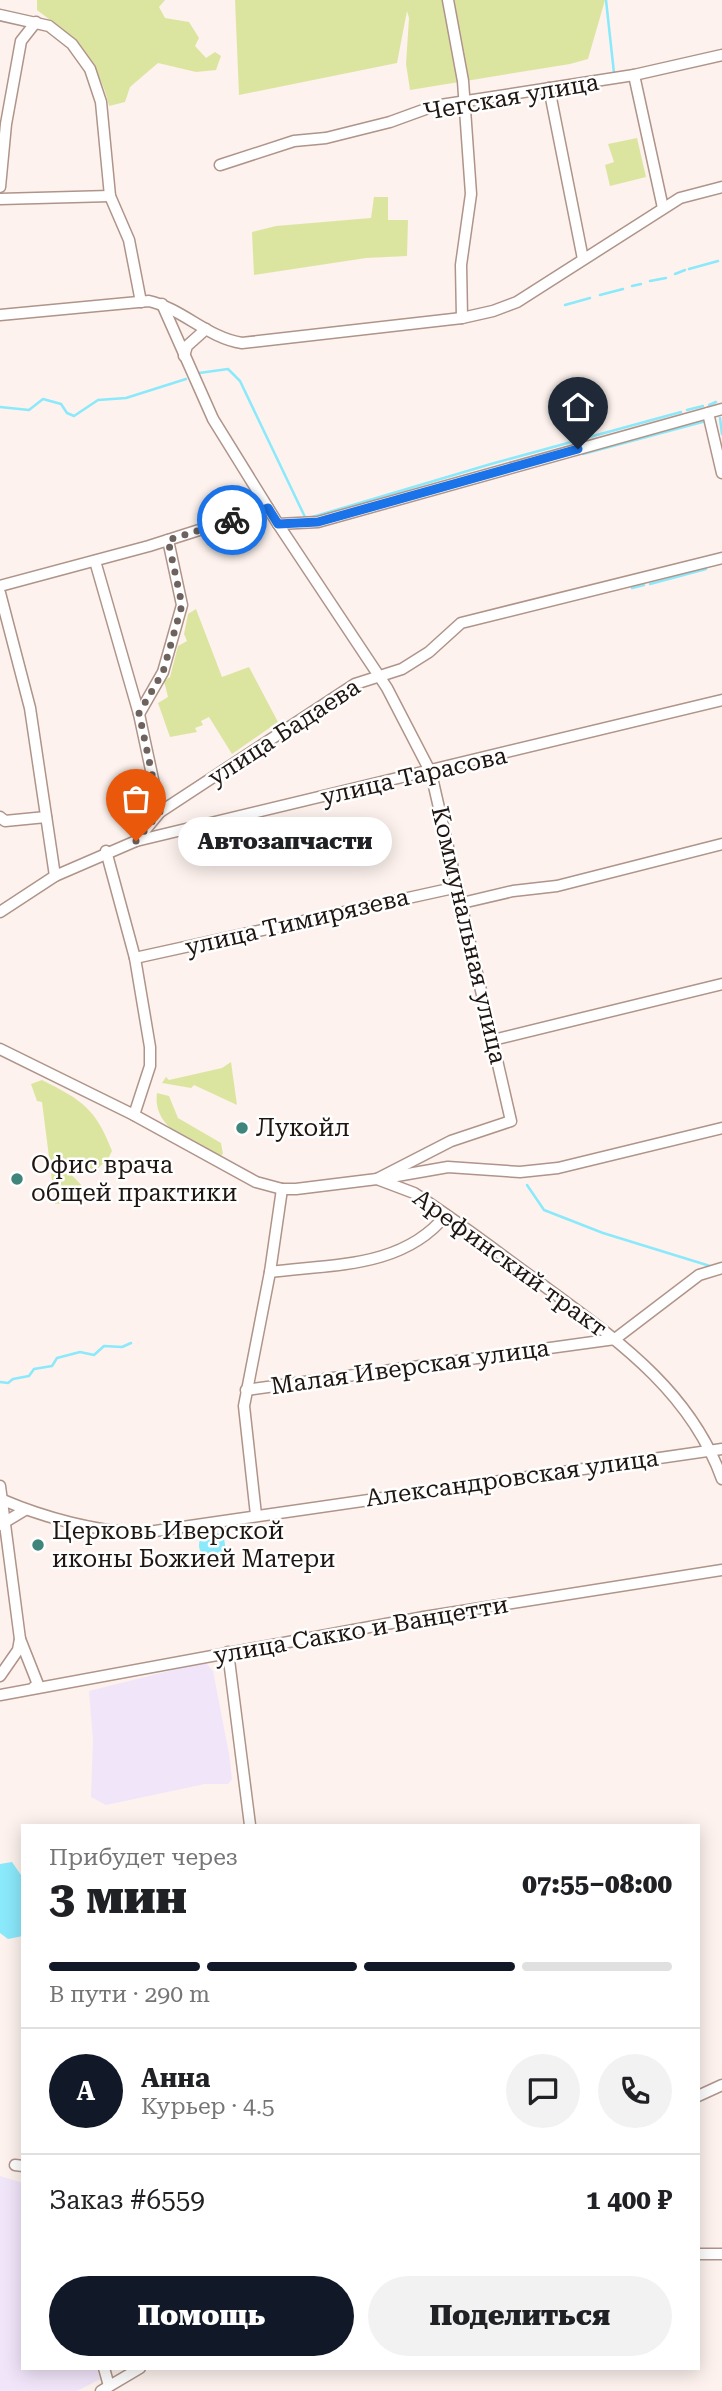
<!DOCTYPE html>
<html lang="ru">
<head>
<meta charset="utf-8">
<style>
	body { margin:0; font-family:"Roboto Serif",serif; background:#f2f2f2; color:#202124; height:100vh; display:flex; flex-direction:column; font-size:26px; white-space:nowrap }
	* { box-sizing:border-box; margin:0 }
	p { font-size:23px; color:#757577 }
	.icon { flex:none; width:38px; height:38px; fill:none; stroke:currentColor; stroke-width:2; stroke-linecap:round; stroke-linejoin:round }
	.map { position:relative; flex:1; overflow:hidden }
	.details { position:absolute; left:21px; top:1824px; width:679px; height:546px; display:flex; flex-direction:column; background:#fff; border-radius:0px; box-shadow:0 4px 18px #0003 }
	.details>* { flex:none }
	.pin { position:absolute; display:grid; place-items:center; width:60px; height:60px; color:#fff; margin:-72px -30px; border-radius:50% 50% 50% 0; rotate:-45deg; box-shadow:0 0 7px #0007 }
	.pin .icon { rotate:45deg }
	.courier { position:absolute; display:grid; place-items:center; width:70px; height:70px; margin:-35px; border:5px solid #1a73e8; border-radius:50%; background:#fff; color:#222; box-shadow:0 2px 9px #0007 }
	.bubble { position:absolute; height:49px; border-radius:24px; background:#fff; box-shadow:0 4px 18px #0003; font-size:23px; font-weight:800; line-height:49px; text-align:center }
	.head em { font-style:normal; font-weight:800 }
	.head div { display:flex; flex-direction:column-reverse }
	.head { display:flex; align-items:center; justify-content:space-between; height:119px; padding:0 28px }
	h1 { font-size:46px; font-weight:800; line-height:52px }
	.bar { display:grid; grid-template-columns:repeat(4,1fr); gap:10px 7px; align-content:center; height:84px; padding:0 28px }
	.bar i { height:9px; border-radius:5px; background:#e0e0e0 }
	.bar .current { background:#111827 }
	.bar p { grid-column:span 4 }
	.line { display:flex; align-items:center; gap:18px; padding:0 28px; border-top:2px solid #e0e0e0 }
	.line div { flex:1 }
	.round { display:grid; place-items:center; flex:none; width:74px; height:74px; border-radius:37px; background:#f2f2f2 }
	.action { display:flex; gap:14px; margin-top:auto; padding:14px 28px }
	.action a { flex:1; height:80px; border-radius:42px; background:#111827; color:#fff; font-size:28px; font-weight:800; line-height:80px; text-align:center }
	.action a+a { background:#f2f2f2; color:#202124 }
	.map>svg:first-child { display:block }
	.industrial { fill:#f1e5fa }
	.green { fill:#dce5a0 }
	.water { fill:#8ae9fb }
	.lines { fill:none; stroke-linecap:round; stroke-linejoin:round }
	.stream { stroke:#8ae9fb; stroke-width:2.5 }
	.minor-casing { stroke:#af948a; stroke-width:13 }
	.minor { stroke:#fff; stroke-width:10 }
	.done { stroke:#6d625e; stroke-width:7; stroke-dasharray:0 12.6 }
	.route { stroke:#1a73e8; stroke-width:9 }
	.poi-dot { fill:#40857b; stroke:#fff; stroke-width:2.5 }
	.labels { text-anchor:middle; stroke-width:5; stroke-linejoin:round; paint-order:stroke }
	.street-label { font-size:24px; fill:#1f1511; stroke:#fff }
	.poi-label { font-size:24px; fill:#1f1511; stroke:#fff; text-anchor:start }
</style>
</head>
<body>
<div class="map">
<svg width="722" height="2391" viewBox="0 0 722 2391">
	<rect width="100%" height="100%" fill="#fdf2ed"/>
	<!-- industrial -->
	<g class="industrial">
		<path d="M205,1662L213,1671L229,1754L232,1779L228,1784H205L106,1805L91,1797L93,1740L89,1691Z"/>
		<path d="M0,2176L23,2183V2368H97L100,2379L77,2391H0Z"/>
	</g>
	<!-- green -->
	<g class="green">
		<path d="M37,0H165L159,7L165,18L189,22L199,38L195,46L206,58L215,52L221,56L216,70L196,72L158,63L130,87L125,102L109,106C100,63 71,35 37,10Z"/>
		<path d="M235,0H605L588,59L570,64L410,90L406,64L409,18L407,11L397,63L239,95Z"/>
		<path d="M637,138L646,177L610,186L605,165L614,162L608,144Z"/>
		<path d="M374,197H388V220H408L407,256L366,258L254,275L252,232L276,226L371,218Z"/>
		<path d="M196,609L222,677L249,667L278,722L232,754L209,717L201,721L203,725L195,728L197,732L170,737L158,703L168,697L164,681L170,677L178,646L187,641L184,634L188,614Z"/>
		<path d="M231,1062L237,1105L194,1085L191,1088L162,1083L166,1077L169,1080L222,1068Z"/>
		<path d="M42,1080C82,1100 96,1109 112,1151L108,1159L96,1170L85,1168L74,1158L67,1162L66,1169L86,1190L81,1201L55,1204L42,1102L37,1101L31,1084Z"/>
		<path d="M157,1093L169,1096L178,1118L221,1143L223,1154L218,1157C193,1142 152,1129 157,1093Z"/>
	</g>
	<!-- water -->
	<g class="water">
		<circle cx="212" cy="1545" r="13"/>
		<path d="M12,1862L23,1878V1936L8,1939L0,1933V1864Z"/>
	</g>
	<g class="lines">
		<!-- stream -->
		<g class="stream">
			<path d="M606,0L614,73"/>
			<path d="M689,269L718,261"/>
			<path d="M675,274L685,270"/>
			<path d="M650,281L666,278"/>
			<path d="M632,286L641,284"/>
			<path d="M600,295L623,289"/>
			<path d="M565,305L590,298"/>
			<path d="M330,328L348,326"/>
			<path d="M199,373L228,369L240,381L305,517L309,518L491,464L681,412"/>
			<path d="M709,405L716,402"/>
			<path d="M0,407L29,410L43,399L61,404L67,413L74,416L98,400L126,398L186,379"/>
			<path d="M687,410L703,406"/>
			<path d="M720,418L722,434"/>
			<path d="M583,454L706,421"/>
			<path d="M650,584L706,569"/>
			<path d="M632,588L644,585"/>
			<path d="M527,1185L544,1210L603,1233L710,1266"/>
			<path d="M0,1382L8,1383L13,1379L29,1376L34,1369L52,1366L57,1358L80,1352L94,1355L104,1346L122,1347L131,1343"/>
		</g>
		<defs>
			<g id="minor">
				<path d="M448,0L463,81L471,194L461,265L462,318"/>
				<path d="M0,15L49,26L72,44L90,69L101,102L110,196L129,240L141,302"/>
				<path d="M634,75L663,208"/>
				<path d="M549,88L583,259"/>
				<path d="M220,165L294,141L326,138L390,122L434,106L634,75L722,55"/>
				<path d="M0,187L6,124L21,41L36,22"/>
				<path d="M0,199L110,196"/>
				<path d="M162,304L213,419L278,524L387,688L431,773L511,1121L451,1141L377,1179"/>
				<path d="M0,315L149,301C183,309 208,338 242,343L462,318L493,311L517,302L680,198L722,187"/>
				<path d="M184,356L187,346L206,329"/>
				<path d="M708,413L722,473"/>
				<path d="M278,524L318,522L722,409"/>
				<path d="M95,561L139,714L160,812"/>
				<path d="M0,586L149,546L268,508"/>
				<path d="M0,593L30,708L55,876"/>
				<path d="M139,714L163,672L182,605L168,540"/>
				<path d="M0,817L5,821L46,817"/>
				<path d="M136,841L160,812L355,684L402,669L429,652L461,623L722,558"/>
				<path d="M106,851L135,958L150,1047V1066L134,1115"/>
				<path d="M462,903L513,891L557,886L722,844"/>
				<path d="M0,912L55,876L136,841L722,700"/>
				<path d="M135,958L458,887"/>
				<path d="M493,1040L722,984"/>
				<path d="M0,1049L134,1115L256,1182L282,1189H296L377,1179L414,1193C456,1220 496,1251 536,1280C611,1336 689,1387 722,1479"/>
				<path d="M391,1177L448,1167L520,1172L558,1168L722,1128"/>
				<path d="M270,1272C334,1264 403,1268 446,1215"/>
				<path d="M246,1390L615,1339L699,1275L722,1268"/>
				<path d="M0,1486L20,1639L18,1650L0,1676"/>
				<path d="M3,1500C45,1518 95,1531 141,1533L722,1449"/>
				<path d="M256,1515L244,1406L270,1272L282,1189"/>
				<path d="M0,1525L25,1510"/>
				<path d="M20,1639L39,1687H34"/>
				<path d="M228,1652L250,1825"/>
				<path d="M0,1695L424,1617L722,1570"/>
				<path d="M698,2096L722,2085"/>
				<path d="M15,2165L23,2166"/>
				<path d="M698,2254H722"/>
				<path d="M104,2368L109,2386"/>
				<path d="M101,2391L140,2368"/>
			</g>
		</defs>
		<!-- minor casing -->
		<use href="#minor" class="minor-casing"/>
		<!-- minor -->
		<use href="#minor" class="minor"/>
	</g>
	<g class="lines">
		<!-- done -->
		<path class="done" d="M136,841L160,812L139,713L163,672L182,605L168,540L232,520"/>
		<!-- route -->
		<path class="route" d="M232,520L268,508L278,524L318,522L578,449"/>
	</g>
	<!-- markers -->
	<g class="poi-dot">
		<circle cx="242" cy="1128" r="7"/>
		<circle cx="17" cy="1179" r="7"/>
		<circle cx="38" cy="1545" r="7"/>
	</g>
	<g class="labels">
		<!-- street labels -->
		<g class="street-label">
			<text transform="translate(511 97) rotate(-10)" y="8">Чегская улица</text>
			<text transform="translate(284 732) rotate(-33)" y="8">улица Бадаева</text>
			<text transform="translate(414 776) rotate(-13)" y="8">улица Тарасова</text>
			<text transform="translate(297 922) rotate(-13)" y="8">улица Тимирязева</text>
			<text transform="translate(469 935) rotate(77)" y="8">Коммунальная улица</text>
			<text transform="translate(510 1263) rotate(36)" y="8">Арефинский тракт</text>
			<text transform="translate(410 1367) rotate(-8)" y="8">Малая Иверская улица</text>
			<text transform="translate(512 1478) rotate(-8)" y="8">Александровская улица</text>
			<text transform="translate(361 1630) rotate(-10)" y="8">улица Сакко и Ванцетти</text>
		</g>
		<!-- poi labels -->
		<g class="poi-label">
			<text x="256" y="1136">Лукойл</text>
			<text x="31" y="1173">Офис врача<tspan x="31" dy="28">общей практики</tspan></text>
			<text x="52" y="1539">Церковь Иверской<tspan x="52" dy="28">иконы Божией Матери</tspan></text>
		</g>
	</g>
</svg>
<div class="pin" style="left:136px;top:841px;background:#ea580c"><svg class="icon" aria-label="bag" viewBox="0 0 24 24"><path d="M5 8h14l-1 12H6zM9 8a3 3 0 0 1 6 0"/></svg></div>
<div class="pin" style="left:578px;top:449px;background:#1f2937"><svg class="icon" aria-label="home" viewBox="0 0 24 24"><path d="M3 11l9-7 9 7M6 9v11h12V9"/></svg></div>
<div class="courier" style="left:232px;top:520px"><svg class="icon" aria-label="bike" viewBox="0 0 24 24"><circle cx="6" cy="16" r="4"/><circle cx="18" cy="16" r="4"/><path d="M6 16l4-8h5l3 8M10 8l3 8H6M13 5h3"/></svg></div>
<div class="bubble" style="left:178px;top:817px;width:214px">Автозапчасти</div>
<section class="details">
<div class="head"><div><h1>3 мин</h1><p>Прибудет через</p></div><em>07:55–08:00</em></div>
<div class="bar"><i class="current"></i><i class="current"></i><i class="current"></i><i></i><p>В пути · 290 m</p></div>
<div class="line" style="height:126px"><b class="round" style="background:#111827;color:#fff">А</b><div><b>Анна</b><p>Курьер · 4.5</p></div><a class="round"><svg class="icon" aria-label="chat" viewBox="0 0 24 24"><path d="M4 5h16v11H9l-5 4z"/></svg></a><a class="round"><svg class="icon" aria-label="phone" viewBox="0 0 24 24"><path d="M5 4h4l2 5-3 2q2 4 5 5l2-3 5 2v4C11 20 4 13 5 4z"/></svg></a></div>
<div class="line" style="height:91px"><div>Заказ #6559</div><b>1 400 ₽</b></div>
<div class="action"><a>Помощь</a><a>Поделиться</a></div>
</section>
</div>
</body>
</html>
